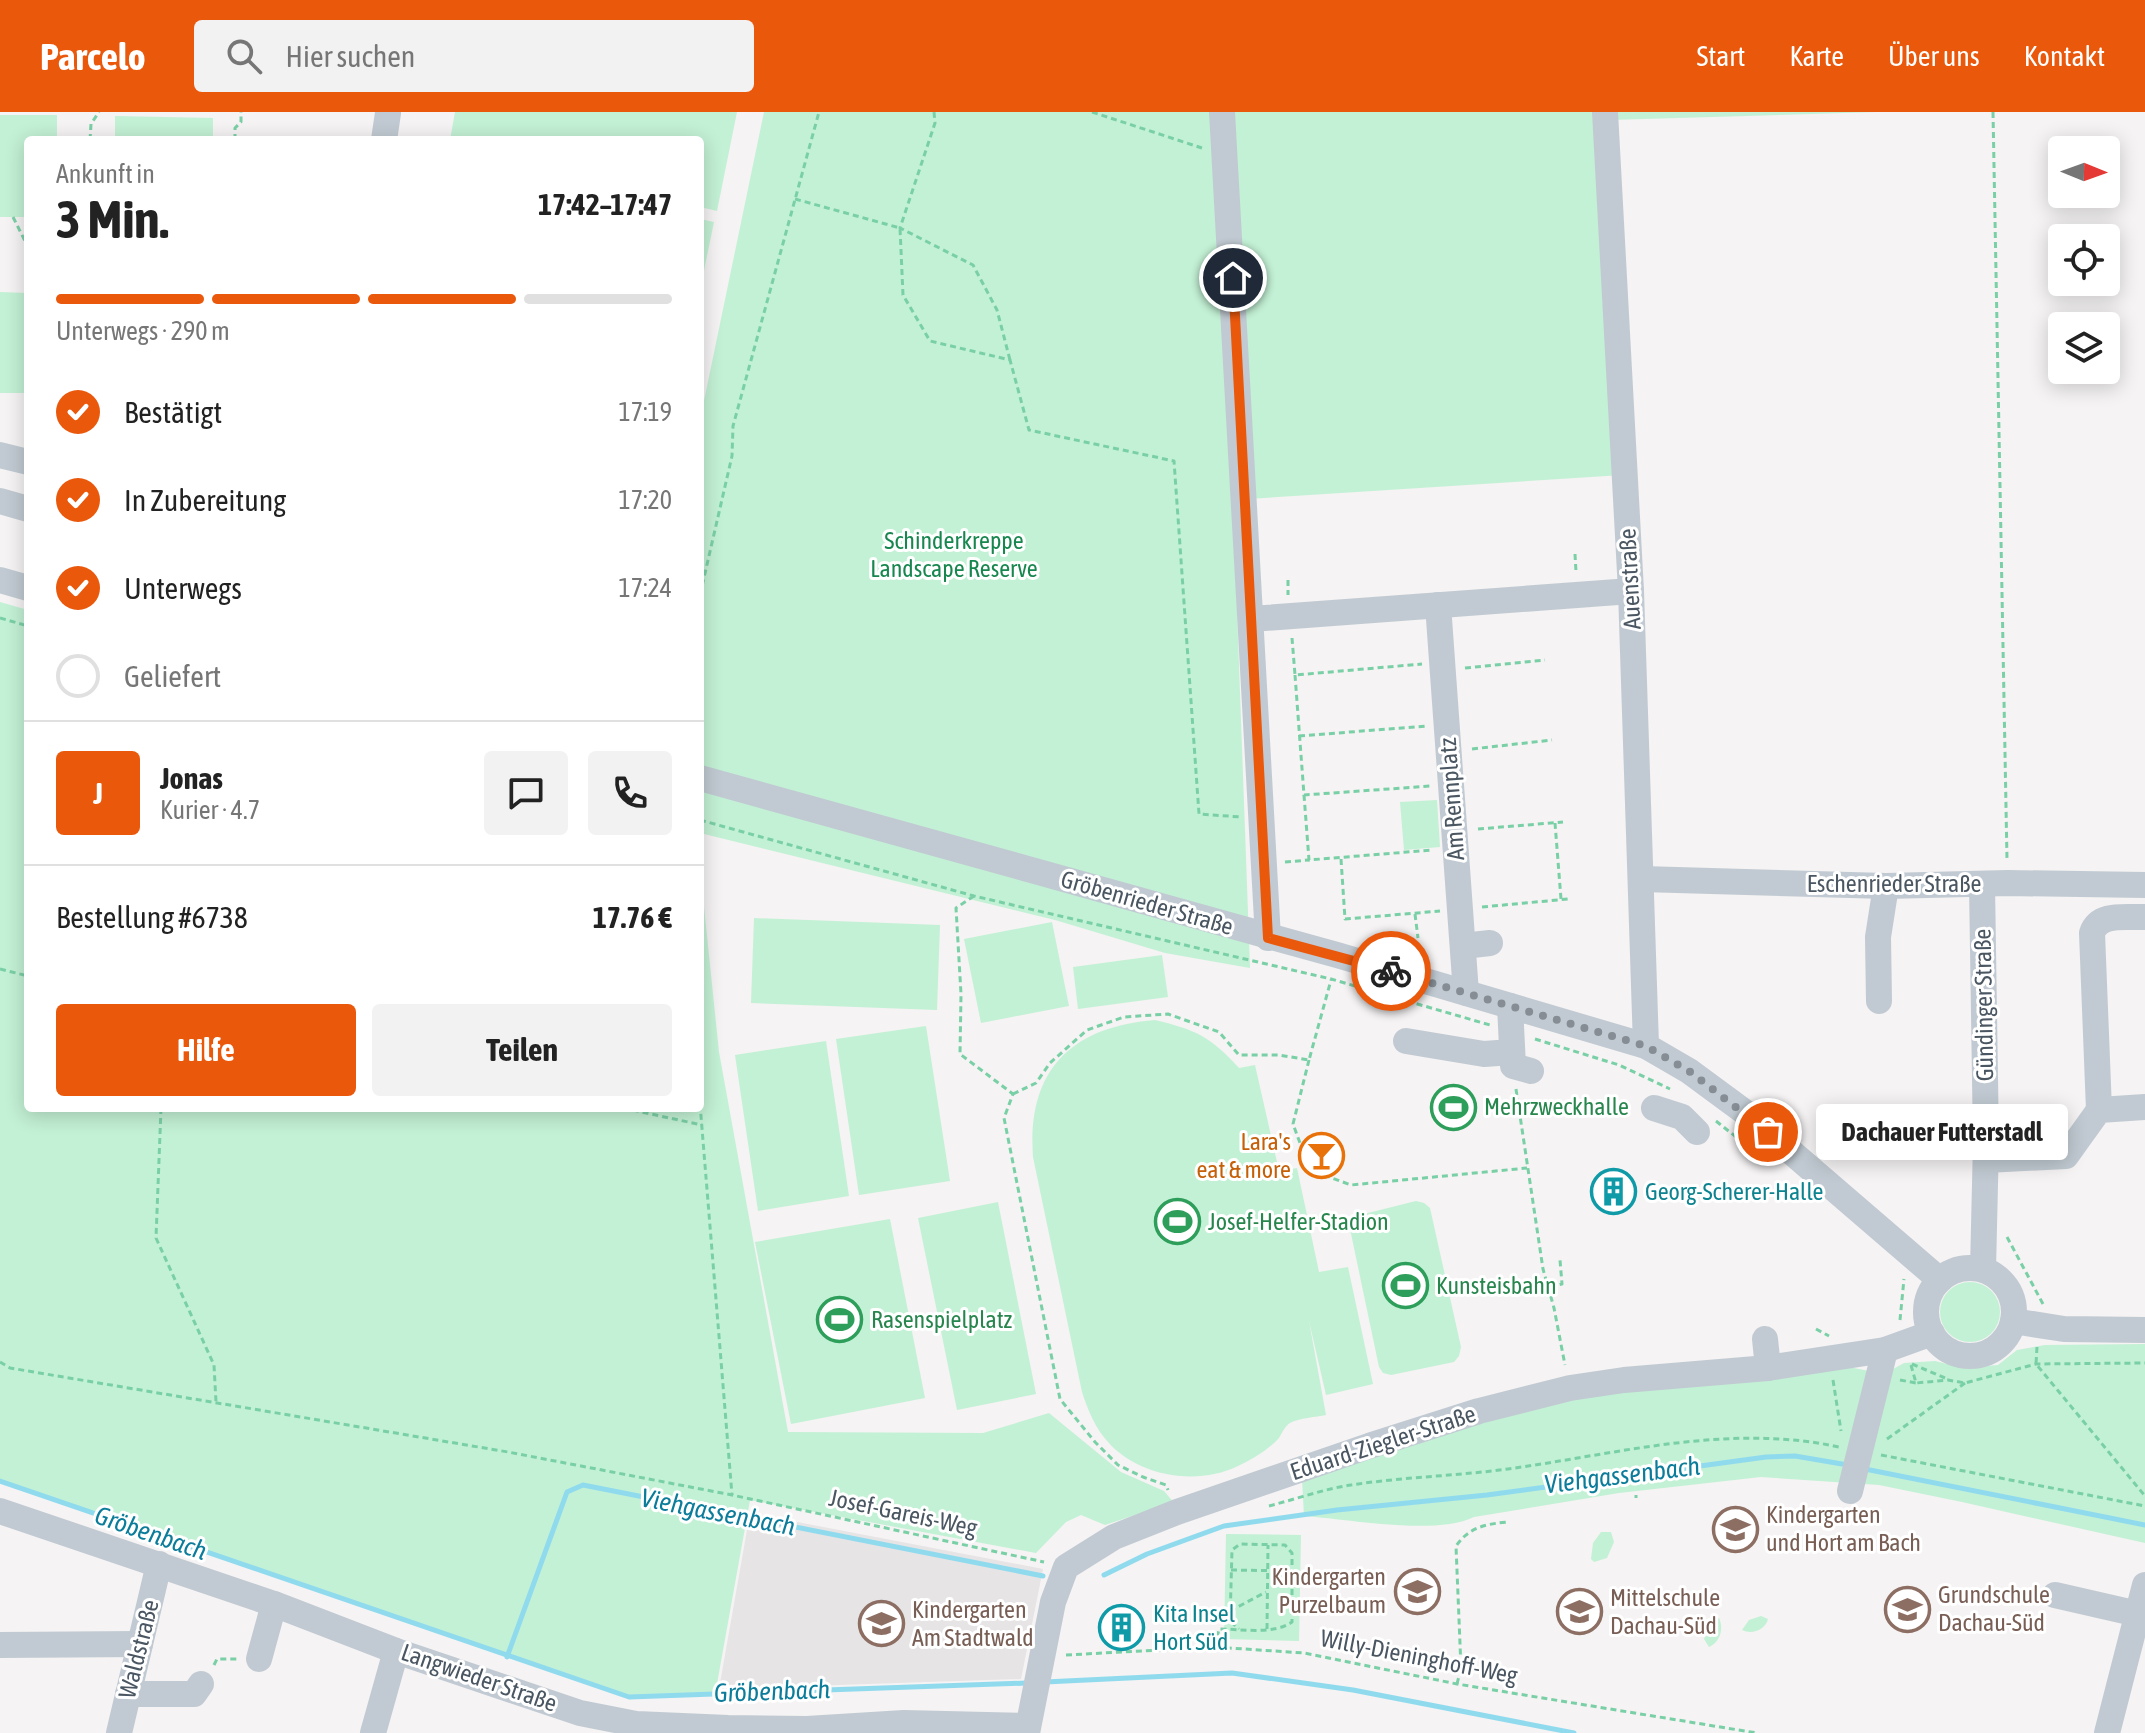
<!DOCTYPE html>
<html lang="de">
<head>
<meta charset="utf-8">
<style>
	body { margin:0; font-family:"Asap Condensed",sans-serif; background:#f2f2f2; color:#222; height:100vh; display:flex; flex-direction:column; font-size:30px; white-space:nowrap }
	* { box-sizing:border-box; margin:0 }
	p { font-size:26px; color:#767676 }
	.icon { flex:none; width:44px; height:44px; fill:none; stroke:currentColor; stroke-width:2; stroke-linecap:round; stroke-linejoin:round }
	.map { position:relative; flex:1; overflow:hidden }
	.side { position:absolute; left:24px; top:24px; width:680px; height:976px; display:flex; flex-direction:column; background:#fff; border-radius:8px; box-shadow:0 4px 20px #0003 }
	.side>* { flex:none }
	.needle { width:52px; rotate:91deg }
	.buttons { position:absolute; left:2048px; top:24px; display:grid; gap:16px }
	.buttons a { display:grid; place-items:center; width:72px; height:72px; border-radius:8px; background:#fff; box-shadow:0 4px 20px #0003; font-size:40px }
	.pin { position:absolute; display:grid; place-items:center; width:68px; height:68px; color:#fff; margin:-34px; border:4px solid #fff; border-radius:50%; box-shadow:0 2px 8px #0007 }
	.courier { position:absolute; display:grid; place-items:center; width:80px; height:80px; margin:-40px; border:6px solid #ea580c; border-radius:50%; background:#fff; color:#222; box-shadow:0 2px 10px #0007 }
	.bubble { position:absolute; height:56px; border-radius:8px; background:#fff; box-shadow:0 4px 20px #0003; font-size:26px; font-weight:700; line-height:56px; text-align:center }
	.head em { font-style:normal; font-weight:700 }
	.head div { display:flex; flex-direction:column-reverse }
	.head { display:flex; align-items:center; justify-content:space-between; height:136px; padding:0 32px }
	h1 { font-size:52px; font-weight:700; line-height:60px }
	.bar { display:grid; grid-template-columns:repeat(4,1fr); gap:12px 8px; align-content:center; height:96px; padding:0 32px }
	.bar i { height:10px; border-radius:6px; background:#e0e0e0 }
	.bar .active { background:#ea580c }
	.bar p { grid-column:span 4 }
	.line { display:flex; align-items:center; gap:20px; padding:0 32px; border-top:2px solid #e0e0e0 }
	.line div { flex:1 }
	.round { display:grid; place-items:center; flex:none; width:84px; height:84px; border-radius:8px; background:#f2f2f2 }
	ol { padding:0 32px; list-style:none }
	li { display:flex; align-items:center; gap:24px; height:88px }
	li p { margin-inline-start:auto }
	li .icon { padding:8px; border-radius:50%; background:#ea580c; color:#fff; stroke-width:4 }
	li:last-child { color:#767676 }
	li i { width:44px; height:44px; border:4px solid #e0e0e0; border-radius:50% }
	.action { display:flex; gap:16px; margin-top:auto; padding:16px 32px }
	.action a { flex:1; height:92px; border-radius:8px; background:#ea580c; color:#fff; font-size:32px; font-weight:700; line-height:92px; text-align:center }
	.action a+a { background:#f2f2f2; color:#222 }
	header { display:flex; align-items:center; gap:48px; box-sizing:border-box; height:112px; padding:0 40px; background:#ea580c; color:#fff }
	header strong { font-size:38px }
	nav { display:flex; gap:44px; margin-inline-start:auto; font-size:28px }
	.search { width:560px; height:72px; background:#f2f2f2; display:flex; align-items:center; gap:20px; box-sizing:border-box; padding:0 28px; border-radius:8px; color:#767676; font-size:30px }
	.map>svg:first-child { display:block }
	.education { fill:#e6e4e5 }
	.green { fill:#c3f1d5 }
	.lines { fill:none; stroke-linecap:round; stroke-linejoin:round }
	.stream { stroke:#90daee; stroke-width:5 }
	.path { stroke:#7ad0a6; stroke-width:3; stroke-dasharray:6 4; stroke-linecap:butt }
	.minor { stroke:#c1cad2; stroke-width:26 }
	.done { stroke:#868d94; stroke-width:8; stroke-dasharray:0 14.4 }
	.route { stroke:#ea580c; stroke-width:10 }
	.labels { text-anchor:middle; stroke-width:6; stroke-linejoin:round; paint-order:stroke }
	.park-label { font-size:24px; fill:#17864f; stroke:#fff }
	.street-label { font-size:24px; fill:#4a5661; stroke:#fff }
	.leisure-label { font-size:24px; fill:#27864d; stroke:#fff; text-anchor:start }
	.food-label { font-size:24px; fill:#c56008; stroke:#fff; text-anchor:end }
	.culture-label { font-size:24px; fill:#0d838f; stroke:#fff; text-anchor:start }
	.education-label { font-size:24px; fill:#785e54; stroke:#fff; text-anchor:start }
	.water-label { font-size:26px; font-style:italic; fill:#0c7c9b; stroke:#fff }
</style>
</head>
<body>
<header>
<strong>Parcelo</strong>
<div class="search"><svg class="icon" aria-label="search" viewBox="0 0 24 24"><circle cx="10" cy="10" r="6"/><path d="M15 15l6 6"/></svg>Hier suchen</div>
<nav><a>Start</a><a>Karte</a><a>Über uns</a><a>Kontakt</a></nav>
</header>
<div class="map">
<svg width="2145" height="1621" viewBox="0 0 2145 1621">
	<rect width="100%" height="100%" fill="#f5f3f3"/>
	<!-- education -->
	<path class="education" d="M750,1401L1043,1457L1021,1567L719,1577Z"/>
	<!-- green -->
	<g class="green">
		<path d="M455,0H737L717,99L700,95V28H450Z"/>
		<path d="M764,0H1597L1622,363L1233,388L1250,856L1165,841L1055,808L700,721V308Z"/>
		<path d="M1610,0H1877L1610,8Z"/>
		<path d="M0,3H57V28H28V105H0Z"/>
		<path d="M115,4L213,6V28H115Z"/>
		<path d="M700,107L714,110L700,178Z"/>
		<path d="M0,180L28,181L26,281H0Z"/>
		<path d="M0,490L28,498V996H700V756L719,940L788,1320L983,1321L1049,1301L1121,1360L1164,1379L1175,1392L1159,1395L1105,1413L1081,1403L1066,1410L1036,1441L750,1388L715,1583L629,1585L0,1369Z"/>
		<path d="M1437,688L1440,735L1404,738L1400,690Z"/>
		<path d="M754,806L940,813L937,898L751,891Z"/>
		<path d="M1052,810L1069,894L981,911L964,827Z"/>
		<path d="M1162,843L1168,885L1078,897L1073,855Z"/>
		<path d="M1155,908C1196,918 1210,924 1239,956L1255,953L1279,1059L1297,1056L1319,1160L1348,1155L1373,1272L1326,1283L1309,1209L1326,1303C1316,1305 1299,1306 1290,1311C1285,1314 1282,1321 1279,1326C1268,1338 1253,1347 1238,1354C1195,1375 1133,1364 1103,1324C1093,1311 1087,1295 1082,1280L1033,1045C1027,959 1070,915 1155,908Z"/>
		<path d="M926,914L950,1069L859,1083L836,927Z"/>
		<path d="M826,929L849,1084L758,1099L735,943Z"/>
		<path d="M1416,1089L1424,1091L1430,1096L1461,1235L1459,1244L1454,1250L1391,1263L1383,1261L1379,1255L1349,1112L1352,1105Z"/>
		<path d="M998,1090L1036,1282L957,1298L918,1106Z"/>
		<path d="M890,1107L925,1286L791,1312L755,1130Z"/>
		<circle cx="1970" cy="1200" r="30"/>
		<path d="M2145,1232V1431L1962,1390L1879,1373L1761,1365L1619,1381L1474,1405C1435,1424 1349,1407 1304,1404L1302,1367L1422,1328L1553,1291L1635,1277L1849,1255L1884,1262L1904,1251L1935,1249L1964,1256L1998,1253L2017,1238L2045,1233Z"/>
		<path d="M1601,1420H1611L1614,1430L1607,1446L1594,1450L1591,1447L1593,1431Z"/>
		<path d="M1226,1422L1301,1423L1299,1529L1224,1527Z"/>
		<path d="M1761,1504L1768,1507C1765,1518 1752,1523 1742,1518L1749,1508Z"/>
		<path d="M1719,1506C1724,1517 1720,1530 1709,1535L1704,1527L1712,1508Z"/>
	</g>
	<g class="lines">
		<!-- stream -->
		<g class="stream">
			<path d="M1865,1357L2145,1413"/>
			<path d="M0,1369L629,1585L1027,1571"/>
			<path d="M1104,1463L1147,1442L1224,1414L1337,1398L1487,1383L1766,1345L1795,1344L1848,1353"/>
			<path d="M507,1545L567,1380L583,1373L1043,1464"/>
			<path d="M1045,1570L1232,1561L1353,1578L1574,1621"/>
		</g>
		<!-- path -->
		<g class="path">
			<path d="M934,0L935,11L900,116L973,153L997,198L1010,248"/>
			<path d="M1092,0L1202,36"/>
			<path d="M1993,0L2007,748"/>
			<path d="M90,28L91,12L99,0"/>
			<path d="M235,28V16L241,10V0"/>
			<path d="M795,87L900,116L903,183L930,229L1010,248L1029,318L1174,349L1199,702L1241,705"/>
			<path d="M13,105L28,135"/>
			<path d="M1575,442L1576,460"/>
			<path d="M1288,468V483"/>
			<path d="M700,483L732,344L733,314L819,0"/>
			<path d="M0,506L28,514"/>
			<path d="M1292,526L1295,563L1422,552"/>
			<path d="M1465,556L1545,548"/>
			<path d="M1295,563L1304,683L1431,674"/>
			<path d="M1299,624L1427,614"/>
			<path d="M1472,637L1552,628"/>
			<path d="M1304,683L1309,748L1432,738"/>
			<path d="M700,708L974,784L1331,867L1490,913"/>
			<path d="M1555,711L1561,787"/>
			<path d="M1478,717L1563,710"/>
			<path d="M1341,747L1345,807L1440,799"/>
			<path d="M1285,750L1309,748"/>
			<path d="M974,784L956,796L961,882L960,942L1013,982L1004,1006L1060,1287L1095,1330L1118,1353L1143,1365L1166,1373L1168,1378"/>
			<path d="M1482,795L1568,787"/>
			<path d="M1415,802L1418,826"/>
			<path d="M0,857L28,864"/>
			<path d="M1535,927L1619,953L1670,977"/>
			<path d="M1309,948L1293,1012L1310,1058L1351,1073L1527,1056"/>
			<path d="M1516,977L1543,1157L1554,1196L1565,1253"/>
			<path d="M1013,982L1036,971L1050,951L1087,918L1124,905L1168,902L1219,920L1239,943H1279L1309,948L1331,868"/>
			<path d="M700,992L732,1383"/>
			<path d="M161,996L156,1126L214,1253L216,1290"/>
			<path d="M623,996L702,1013"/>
			<path d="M1716,1009L1760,1044"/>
			<path d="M2007,1125L2043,1192"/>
			<path d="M1550,1175L1562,1172L1560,1148"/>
			<path d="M1900,1208L1904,1167"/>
			<path d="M1816,1217L1829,1224"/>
			<path d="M2037,1235L2036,1252L2145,1384"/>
			<path d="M0,1250L10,1256L508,1340L732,1383L1044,1450"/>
			<path d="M1912,1252L1945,1266"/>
			<path d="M1911,1253L1916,1271L1948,1268L1965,1271L2036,1252L2145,1251"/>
			<path d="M1833,1268L1841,1319"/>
			<path d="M1900,1268L1916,1271"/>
			<path d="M1887,1327L1965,1271"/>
			<path d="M1881,1343L2145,1394"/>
			<path d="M1636,1386V1383"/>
			<path d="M1269,1394C1296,1387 1324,1377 1351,1373C1403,1365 1456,1364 1508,1357C1617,1342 1729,1311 1839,1335"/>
			<path d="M1231,1458L1291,1459"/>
			<path d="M1230,1499L1266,1480"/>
			<path d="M1267,1517L1268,1433"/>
			<path d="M1215,1535L1219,1517C1241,1517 1274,1523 1292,1510V1441L1285,1433L1240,1432L1232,1438L1230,1509L1239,1517"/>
			<path d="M1066,1543L1215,1535L1304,1541L1457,1572L1757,1621"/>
			<path d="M214,1553L217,1547H239"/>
			<path d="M1461,1556L1487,1550"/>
			<path d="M1457,1572L1461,1556L1456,1434C1469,1415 1486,1412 1508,1410"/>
		</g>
		<!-- minor -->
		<g class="minor">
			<path d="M1222,0L1268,826"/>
			<path d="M1605,0L1631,479L1646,934"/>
			<path d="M384,28L388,1"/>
			<path d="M0,343L28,350"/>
			<path d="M0,389L28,397"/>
			<path d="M0,468L28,476"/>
			<path d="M1438,493L1466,881"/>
			<path d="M1251,507L1631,479"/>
			<path d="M700,666L1337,843L1646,934L1689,959L1746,1001L1940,1168"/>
			<path d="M1642,767L1886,774L2008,771L2145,773"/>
			<path d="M1982,773L1986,1030L1983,1157"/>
			<path d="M1463,834L1490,831"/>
			<path d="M1879,889L1878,825L1886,774"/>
			<path d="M1510,894L1513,954L1531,959"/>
			<path d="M1406,929L1484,942L1512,940"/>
			<path d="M1654,996L1682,1005L1697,1020"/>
			<path d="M2099,998L2092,821C2099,800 2126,806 2145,805"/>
			<path d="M1986,1048L2066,1044L2099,998L2145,995"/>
			<circle cx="1970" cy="1200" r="44"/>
			<path d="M2013,1209L2064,1217L2145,1218"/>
			<path d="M1765,1227L1768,1256"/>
			<path d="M1850,1379L1885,1238"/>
			<path d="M0,1399L274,1492L396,1539L580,1601L636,1612L728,1616L807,1617L904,1611L1028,1614"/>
			<path d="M2055,1483L2138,1502"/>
			<path d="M0,1533L140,1532"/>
			<path d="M259,1547L274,1492"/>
			<path d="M128,1582H194L201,1572"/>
			<path d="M119,1621L159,1452"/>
			<path d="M373,1621L396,1539"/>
			<path d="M1027,1621L1053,1490L1066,1455L1114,1425L1177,1400L1369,1334L1479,1299L1570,1276L1624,1268L1768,1256L1885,1238L1932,1221"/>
			<path d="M2107,1621L2145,1473"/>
		</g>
	</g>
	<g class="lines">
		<!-- done -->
		<path class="done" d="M1391,859L1646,934L1689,959L1768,1020"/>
		<!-- route -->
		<path class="route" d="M1233,166L1268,826L1391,859"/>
	</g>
	<!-- icons -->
	<defs>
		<symbol id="stadium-ring" viewBox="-11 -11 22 22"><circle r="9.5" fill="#fff" stroke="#2e9e5b" stroke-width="1.5"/><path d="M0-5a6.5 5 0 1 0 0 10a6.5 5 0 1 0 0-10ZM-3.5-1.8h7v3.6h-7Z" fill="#2e9e5b"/></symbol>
		<symbol id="bar-ring" viewBox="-11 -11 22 22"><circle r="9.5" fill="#fff" stroke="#e8710a" stroke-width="1.5"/><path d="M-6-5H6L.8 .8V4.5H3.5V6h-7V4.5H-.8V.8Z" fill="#e8710a"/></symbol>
		<symbol id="building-ring" viewBox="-11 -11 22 22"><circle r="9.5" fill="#fff" stroke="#0f9aa8" stroke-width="1.5"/><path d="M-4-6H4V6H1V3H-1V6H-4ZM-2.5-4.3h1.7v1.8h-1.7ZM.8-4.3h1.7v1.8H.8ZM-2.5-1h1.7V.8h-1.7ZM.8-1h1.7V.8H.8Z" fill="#0f9aa8"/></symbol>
		<symbol id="school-ring" viewBox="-11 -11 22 22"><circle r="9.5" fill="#fff" stroke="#8d6e63" stroke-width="1.5"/><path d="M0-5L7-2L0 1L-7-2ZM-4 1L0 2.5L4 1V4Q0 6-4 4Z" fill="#8d6e63"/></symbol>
	</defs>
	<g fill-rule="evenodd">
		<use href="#stadium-ring" x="1428" y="970" width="51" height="51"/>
		<use href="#bar-ring" x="1296" y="1018" width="51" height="51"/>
		<use href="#building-ring" x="1588" y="1054" width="51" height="51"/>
		<use href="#stadium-ring" x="1152" y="1084" width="51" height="51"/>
		<use href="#stadium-ring" x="1380" y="1148" width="51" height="51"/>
		<use href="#stadium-ring" x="814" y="1182" width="51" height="51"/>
		<use href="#school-ring" x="1710" y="1392" width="51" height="51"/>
		<use href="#school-ring" x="1392" y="1454" width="51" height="51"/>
		<use href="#school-ring" x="1882" y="1472" width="51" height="51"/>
		<use href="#school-ring" x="1554" y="1474" width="51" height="51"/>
		<use href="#school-ring" x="856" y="1486" width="51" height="51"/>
		<use href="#building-ring" x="1096" y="1490" width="51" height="51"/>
	</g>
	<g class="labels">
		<!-- park labels -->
		<g class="park-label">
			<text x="954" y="437">Schinderkreppe<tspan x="954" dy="28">Landscape Reserve</tspan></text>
		</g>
		<!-- street labels -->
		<g class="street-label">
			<text transform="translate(1630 467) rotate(-93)" y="8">Auenstraße</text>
			<text transform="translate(1452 687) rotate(-94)" y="8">Am Rennplatz</text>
			<text x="1894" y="780">Eschenrieder Straße</text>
			<text transform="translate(1147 791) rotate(16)" y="8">Gröbenrieder Straße</text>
			<text transform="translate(1984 893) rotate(-91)" y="8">Gündinger Straße</text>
			<text transform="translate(1383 1331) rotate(-18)" y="8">Eduard-Ziegler-Straße</text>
			<text transform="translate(903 1401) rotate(12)" y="8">Josef-Gareis-Weg</text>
			<text transform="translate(139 1537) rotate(-76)" y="8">Waldstraße</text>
			<text transform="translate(1419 1545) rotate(11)" y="8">Willy-Dieninghoff-Weg</text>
			<text transform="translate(479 1566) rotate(19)" y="8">Langwieder Straße</text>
		</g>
		<!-- leisure labels -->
		<g class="leisure-label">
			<text x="1484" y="1003">Mehrzweckhalle</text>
			<text x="1208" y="1118">Josef-Helfer-Stadion</text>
			<text x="1436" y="1182">Kunsteisbahn</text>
			<text x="871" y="1216">Rasenspielplatz</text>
		</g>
		<!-- food labels -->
		<g class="food-label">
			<text x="1291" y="1038">Lara's<tspan x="1291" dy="28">eat &amp; more</tspan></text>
		</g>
		<!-- culture labels -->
		<g class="culture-label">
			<text x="1645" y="1088">Georg-Scherer-Halle</text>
			<text x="1153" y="1510">Kita Insel<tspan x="1153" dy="28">Hort Süd</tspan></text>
		</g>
		<!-- education labels -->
		<g class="education-label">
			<text x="1766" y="1411">Kindergarten<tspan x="1766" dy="28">und Hort am Bach</tspan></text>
			<text x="1386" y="1473" text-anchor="end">Kindergarten<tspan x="1386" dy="28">Purzelbaum</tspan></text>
			<text x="1938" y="1491">Grundschule<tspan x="1938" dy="28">Dachau-Süd</tspan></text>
			<text x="1610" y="1494">Mittelschule<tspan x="1610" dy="28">Dachau-Süd</tspan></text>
			<text x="912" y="1506">Kindergarten<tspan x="912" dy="28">Am Stadtwald</tspan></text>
		</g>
		<!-- water labels -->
		<g class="water-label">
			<text transform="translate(1622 1363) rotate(-7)" y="9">Viehgassenbach</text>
			<text transform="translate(718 1400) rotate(11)" y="9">Viehgassenbach</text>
			<text transform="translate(151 1421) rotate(19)" y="9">Gröbenbach</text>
			<text transform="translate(772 1579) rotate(-2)" y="9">Gröbenbach</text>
		</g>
	</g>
</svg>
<div class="buttons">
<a><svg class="needle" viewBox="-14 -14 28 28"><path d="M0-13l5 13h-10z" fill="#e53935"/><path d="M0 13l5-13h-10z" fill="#767676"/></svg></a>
<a><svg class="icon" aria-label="locate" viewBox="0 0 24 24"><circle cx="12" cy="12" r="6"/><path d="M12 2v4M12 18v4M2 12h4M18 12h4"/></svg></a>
<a><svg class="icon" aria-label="layers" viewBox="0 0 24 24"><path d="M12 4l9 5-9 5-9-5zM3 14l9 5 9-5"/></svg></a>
</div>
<div class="pin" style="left:1768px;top:1020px;background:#ea580c"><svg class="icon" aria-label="bag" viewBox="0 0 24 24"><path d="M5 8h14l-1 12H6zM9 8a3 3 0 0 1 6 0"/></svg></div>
<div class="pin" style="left:1233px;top:166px;background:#1f2937"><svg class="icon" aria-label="home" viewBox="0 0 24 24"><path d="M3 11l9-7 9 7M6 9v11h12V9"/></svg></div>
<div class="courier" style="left:1391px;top:859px"><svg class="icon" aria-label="bike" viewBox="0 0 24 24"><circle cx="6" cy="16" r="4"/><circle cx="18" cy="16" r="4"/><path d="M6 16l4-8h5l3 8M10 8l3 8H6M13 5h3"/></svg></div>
<div class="bubble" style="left:1816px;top:992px;width:252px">Dachauer Futterstadl</div>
<section class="side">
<div class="head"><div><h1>3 Min.</h1><p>Ankunft in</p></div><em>17:42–17:47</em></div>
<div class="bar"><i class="active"></i><i class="active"></i><i class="active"></i><i></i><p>Unterwegs · 290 m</p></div>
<ol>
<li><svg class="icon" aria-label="check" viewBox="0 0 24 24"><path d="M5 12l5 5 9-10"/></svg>Bestätigt<p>17:19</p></li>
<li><svg class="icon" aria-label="check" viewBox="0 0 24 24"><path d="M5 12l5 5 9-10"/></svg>In Zubereitung<p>17:20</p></li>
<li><svg class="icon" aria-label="check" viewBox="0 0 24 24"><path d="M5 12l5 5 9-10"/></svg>Unterwegs<p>17:24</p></li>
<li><i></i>Geliefert</li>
</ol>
<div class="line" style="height:144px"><b class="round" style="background:#ea580c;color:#fff">J</b><div><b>Jonas</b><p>Kurier · 4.7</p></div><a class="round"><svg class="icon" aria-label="chat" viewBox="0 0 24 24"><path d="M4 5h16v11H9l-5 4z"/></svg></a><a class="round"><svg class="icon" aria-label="phone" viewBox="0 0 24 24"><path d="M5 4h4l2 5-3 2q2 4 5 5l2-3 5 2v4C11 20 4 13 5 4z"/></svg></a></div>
<div class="line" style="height:104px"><div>Bestellung #6738</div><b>17.76 €</b></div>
<div class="action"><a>Hilfe</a><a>Teilen</a></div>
</section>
</div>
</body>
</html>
